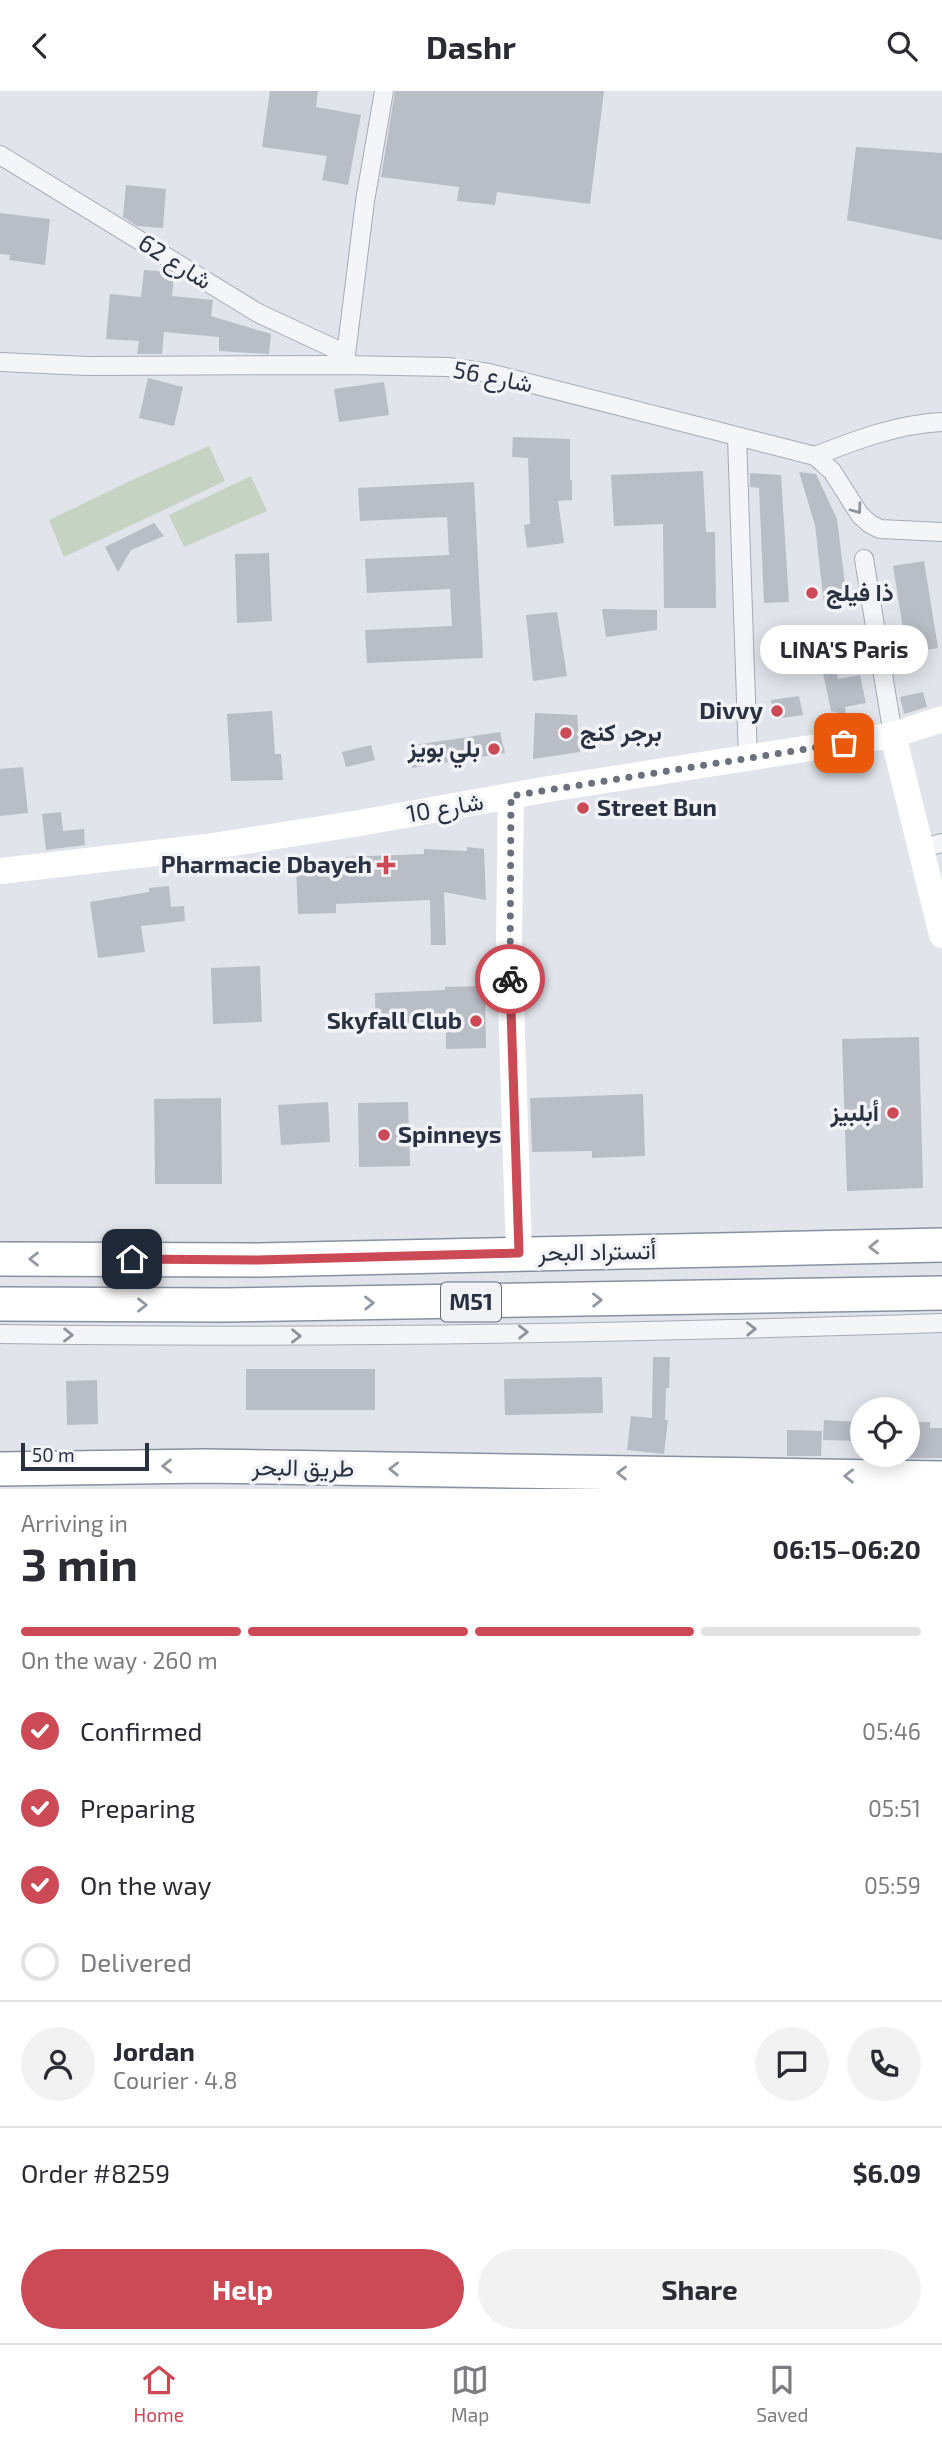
<!DOCTYPE html>
<html lang="en">
<head>
<meta charset="utf-8">
<style>
	body { margin:0; font-family:"Exo 2",Vazirmatn,sans-serif; background:#f2f2f3; color:#2b2b33; height:100vh; display:flex; flex-direction:column; font-size:26px; white-space:nowrap }
	* { box-sizing:border-box; margin:0 }
	p { font-size:23px; color:#7c7c81 }
	.icon { flex:none; width:38px; height:38px; fill:none; stroke:currentColor; stroke-width:2; stroke-linecap:round; stroke-linejoin:round }
	.map { position:relative; height:1398px; overflow:hidden }
	.side { display:flex; flex-direction:column; background:#fff; flex:1 }
	.side>* { flex:none }
	.fabs { position:absolute; left:850px; top:1306px; display:grid; gap:14px }
	.fabs a { display:grid; place-items:center; width:70px; height:70px; border-radius:50%; background:#fff; box-shadow:0 4px 18px #0003; font-size:35px }
	.scale { position:absolute; left:21px; bottom:18px; width:128px; box-sizing:border-box; padding-left:7px; border:4px solid #2a3141; border-top:0; font-size:19px; line-height:24px; white-space:nowrap; color:#2a3141; -webkit-text-stroke:5px #f1f3f7; paint-order:stroke }
	.pin { position:absolute; display:grid; place-items:center; width:60px; height:60px; color:#fff; margin:-30px; border-radius:14px; box-shadow:0 4px 10px #0006 }
	.courier { position:absolute; display:grid; place-items:center; width:70px; height:70px; margin:-35px; border:5px solid #cb4a56; border-radius:50%; background:#fff; color:#222; box-shadow:0 2px 9px #0007 }
	.bubble { position:absolute; height:49px; border-radius:24px; background:#fff; box-shadow:0 4px 18px #0003; font-size:23px; font-weight:700; line-height:49px; text-align:center }
	.headline em { font-style:normal; font-weight:700 }
	.headline div { display:flex; flex-direction:column-reverse }
	.headline { display:flex; align-items:center; justify-content:space-between; height:119px; padding:0 21px }
	h1 { font-size:46px; font-weight:700; line-height:52px }
	.bar { display:grid; grid-template-columns:repeat(4,1fr); gap:10px 7px; align-content:center; height:84px; padding:0 21px }
	.bar i { height:9px; border-radius:5px; background:#e1e1e2 }
	.bar .on { background:#cb4a56 }
	.bar p { grid-column:span 4 }
	.line { display:flex; align-items:center; gap:18px; padding:0 21px; border-top:2px solid #e1e1e2 }
	.line div { flex:1 }
	.round { display:grid; place-items:center; flex:none; width:74px; height:74px; border-radius:37px; background:#f2f2f3 }
	ol { padding:0 21px; list-style:none }
	li { display:flex; align-items:center; gap:21px; height:77px }
	li p { margin-inline-start:auto }
	li .icon { padding:7px; border-radius:50%; background:#cb4a56; color:#fff; stroke-width:4 }
	li:last-child { color:#7c7c81 }
	li i { width:38px; height:38px; border:4px solid #e1e1e2; border-radius:50% }
	.primary-button { display:flex; gap:14px; margin-top:auto; padding:14px 21px }
	.primary-button a { flex:1; height:80px; border-radius:42px; background:#cb4a56; color:#fff; font-size:28px; font-weight:700; line-height:80px; text-align:center }
	.primary-button a+a { background:#f2f2f3; color:#2b2b33 }
	header { display:flex; justify-content:space-between; align-items:center; height:91px; padding:0 21px; background:#fff; font-size:32px; font-weight:700 }
	.tabs { display:flex; justify-content:space-around; align-items:center; height:98px; border-top:2px solid #e1e1e2; background:#fff; font-size:19px; color:#7c7c81 }
	.tabs a { display:grid; justify-items:center; gap:4px }
	.tabs .on { color:#cb4a56 }
	.map>svg:first-child { display:block }
	.grass { fill:#c6d3c3 }
	.building { fill:#b9bdc6 }
	.lines { fill:none; stroke-linecap:round; stroke-linejoin:round }
	.street-casing { stroke:#a6abb4; stroke-width:20 }
	.highway-casing { stroke:#8991a0; stroke-width:36 }
	.street { stroke:#f4f5f8; stroke-width:18 }
	.secondary { stroke:#fff; stroke-width:26 }
	.highway { stroke:#fff; stroke-width:33 }
	.oneway { stroke:#8f939c }
	.oneway2 { stroke:#9498a0 }
	.done { stroke:#6a707c; stroke-width:7; stroke-dasharray:0 12.6 }
	.route { stroke:#cb4a56; stroke-width:9 }
	.poi-dot { fill:#cb4a56; stroke:#f1f3f7; stroke-width:2.5 }
	.labels { text-anchor:middle; stroke-width:7; stroke-linejoin:round; paint-order:stroke }
	.shield { fill:#f1f3f7; stroke:#666b78; stroke-width:2 }
	.shield-label { font-size:23px; font-weight:bold; fill:#2a3141 }
	.street-label { font-size:24px; fill:#2a3141; stroke:#f1f3f7 }
	.poi-label { font-size:24px; font-weight:bold; fill:#2a3141; stroke:#f1f3f7; text-anchor:end }
</style>
</head>
<body>
<header><svg class="icon" aria-label="back" viewBox="0 0 24 24"><path d="M15 5l-7 7 7 7"/></svg>Dashr<svg class="icon" aria-label="search" viewBox="0 0 24 24"><circle cx="10" cy="10" r="6"/><path d="M15 15l6 6"/></svg></header>
<div class="map">
<svg width="942" height="1398" viewBox="0 0 942 1398">
	<rect width="100%" height="100%" fill="#e1e4ea"/>
	<!-- grass -->
	<g class="grass">
		<path d="M209,355L225,390L64,466L49,429L130,390Z"/>
		<path d="M251,385L267,420L184,456L169,424Z"/>
	</g>
	<!-- building -->
	<g class="building">
		<path d="M270,0H318L316,16L361,24L348,94L322,89L327,65L262,56Z"/>
		<path d="M395,0H604L590,113L497,101L495,114L457,110L459,96L381,86Z"/>
		<path d="M856,56L942,62V149L847,129Z"/>
		<path d="M126,94L166,98L163,137L137,135L123,126Z"/>
		<path d="M0,122L50,128L45,174L9,169L10,164L0,163Z"/>
		<path d="M144,179L169,181L174,184L172,205L213,209L211,225L271,243L269,263L219,260V246L164,241L162,263H137L139,250L106,248L110,203L141,206Z"/>
		<path d="M148,287L183,296L174,335L139,327Z"/>
		<path d="M384,291L389,324L339,331L334,298Z"/>
		<path d="M513,346L570,348V389H572V409L558,410L564,452L527,457L524,434L530,433L528,367L512,366Z"/>
		<path d="M703,380L706,441H715L716,517H664L663,433L614,435L611,384Z"/>
		<path d="M799,381L816,383L837,428L847,509L824,513L815,434Z"/>
		<path d="M750,382L781,384L789,511L764,512L759,397L750,396Z"/>
		<path d="M474,391L483,567L367,572L365,539L452,535L450,498L367,502L365,468L449,464L447,426L360,430L358,397Z"/>
		<path d="M154,432L164,445L131,459L118,481L105,456Z"/>
		<path d="M269,462L272,530L237,532L235,463Z"/>
		<path d="M924,470L938,557L907,562L893,475Z"/>
		<path d="M602,518L657,519V539L606,546Z"/>
		<path d="M557,521L567,585L533,590L526,524Z"/>
		<path d="M835,574L838,588L860,584L866,612L845,616L846,624L831,620L822,577Z"/>
		<path d="M923,601L927,616L904,623L900,606Z"/>
		<path d="M799,605L803,624L775,628L771,609Z"/>
		<path d="M272,620L275,663H281L283,689L231,690L227,623Z"/>
		<path d="M535,622L577,624L580,661L533,668Z"/>
		<path d="M500,641L505,662L412,677L409,655Z"/>
		<path d="M371,654L375,669L346,676L342,661Z"/>
		<path d="M23,676L28,722L0,725V678Z"/>
		<path d="M61,721L63,740L84,738L85,754L46,759L42,723Z"/>
		<path d="M467,756L484,758L486,809L444,801L446,854H431L430,809L336,813V822L298,823L296,777L345,775V766L424,763V758L467,760Z"/>
		<path d="M169,795L171,816L184,815L185,830L141,835L145,861L98,867L90,811L149,801V797Z"/>
		<path d="M260,875L262,931L213,933L211,877Z"/>
		<path d="M485,895L486,957L446,958V937L376,939L375,902L445,899V896Z"/>
		<path d="M919,946L923,1097L847,1100L842,948Z"/>
		<path d="M643,1003L645,1065L592,1067V1060L532,1061L530,1007Z"/>
		<path d="M221,1007L222,1093H155L154,1008Z"/>
		<path d="M328,1011L330,1051L281,1054L278,1014Z"/>
		<path d="M408,1011L410,1075L359,1076L358,1012Z"/>
		<path d="M653,1266H670L669,1297H666L665,1329H668L664,1363L627,1359L631,1325L652,1327Z"/>
		<rect x="246" y="1278" width="129" height="41"/>
		<path d="M602,1286L603,1322L505,1324L504,1288Z"/>
		<path d="M97,1289L98,1333L67,1334L66,1290Z"/>
		<path d="M824,1329L857,1331V1350L823,1349Z"/>
		<path d="M908,1331H930V1337H942V1367H908Z"/>
		<path d="M787,1339L822,1340L821,1365H787Z"/>
	</g>
	<g class="lines">
		<defs>
			<g id="street">
				<path d="M0,64L258,222L346,263L344,274"/>
				<path d="M346,263L365,110L384,0"/>
				<path d="M0,271L87,275L344,274L448,276L489,282L815,365L832,380L860,424L870,433L880,438L942,441"/>
				<path d="M737,346L748,667"/>
				<path d="M815,365C856,349 898,333 942,331"/>
				<path d="M864,468L893,644"/>
				<path d="M922,757L942,752"/>
				<path d="M0,1243C314,1248 628,1242 942,1232"/>
			</g>
			<g id="highway">
				<path d="M0,1168L259,1169L942,1154"/>
				<path d="M0,1213L224,1214L942,1202"/>
				<path d="M0,1378L204,1375L942,1387"/>
			</g>
		</defs>
		<!-- street casing -->
		<use href="#street" class="street-casing"/>
		<!-- highway casing -->
		<use href="#highway" class="highway-casing"/>
		<!-- street -->
		<use href="#street" class="street"/>
		<!-- secondary -->
		<g class="secondary">
			<path d="M893,644L942,844"/>
			<path d="M511,705L509,850L519,1162"/>
			<path d="M0,780L207,756L360,732L549,698L893,644L942,628"/>
		</g>
		<!-- highway -->
		<use href="#highway" class="highway"/>
	</g>
	<!-- one-way arrows -->
	<defs><path id="oneway-chevron" d="M-2-3.5L2.5 0L-2 3.5" fill="none" stroke-width="1.6" stroke-linecap="round" stroke-linejoin="round" transform="scale(1.75)"/></defs>
	<g class="oneway">
		<use href="#oneway-chevron" transform="translate(857 418) rotate(54)"/>
		<use href="#oneway-chevron" transform="translate(751 1238) rotate(-1)"/>
		<use href="#oneway-chevron" transform="translate(523 1241) rotate(-1)"/>
		<use href="#oneway-chevron" transform="translate(68 1244) rotate(1)"/>
		<use href="#oneway-chevron" transform="translate(296 1245) rotate(1)"/>
	</g>
	<g class="oneway2">
		<use href="#oneway-chevron" transform="translate(874 1156) rotate(179)"/>
		<use href="#oneway-chevron" transform="translate(34 1168) rotate(-180)"/>
		<use href="#oneway-chevron" transform="translate(597 1209) rotate(-1)"/>
		<use href="#oneway-chevron" transform="translate(369 1212) rotate(-1)"/>
		<use href="#oneway-chevron" transform="translate(142 1214)"/>
		<use href="#oneway-chevron" transform="translate(167 1375) rotate(179)"/>
		<use href="#oneway-chevron" transform="translate(394 1378) rotate(-179)"/>
		<use href="#oneway-chevron" transform="translate(622 1382) rotate(-179)"/>
		<use href="#oneway-chevron" transform="translate(849 1385) rotate(-179)"/>
	</g>
	<g class="lines">
		<!-- done -->
		<path class="done" d="M510,888L511,705L844,652"/>
		<!-- route -->
		<path class="route" d="M132,1168L258,1169L519,1162L510,888"/>
	</g>
	<!-- markers -->
	<g class="poi-dot">
		<circle cx="812" cy="502" r="7"/>
		<circle cx="777" cy="620" r="7"/>
		<circle cx="566" cy="642" r="7"/>
		<circle cx="494" cy="658" r="7"/>
		<circle cx="583" cy="717" r="7"/>
		<path d="M382.5 763.5h7v7h7v7h-7v7h-7v-7h-7v-7h7z"/>
		<circle cx="476" cy="930" r="7"/>
		<circle cx="893" cy="1022" r="7"/>
		<circle cx="384" cy="1044" r="7"/>
	</g>
	<g class="labels">
		<!-- shield labels -->
		<rect class="shield" x="441" y="1191.5" width="60" height="39" rx="5"/>
		<g class="shield-label">
			<text x="471" y="1219">M51</text>
		</g>
		<!-- street labels -->
		<g class="street-label">
			<text transform="translate(175 171) rotate(32)" y="8">شارع 62</text>
			<text transform="translate(493 286) rotate(11)" y="8">شارع 56</text>
			<text transform="translate(445 717) rotate(-10)" y="8">شارع 10</text>
			<text transform="translate(597 1161) rotate(-1)" y="8">أتستراد البحر</text>
			<text transform="translate(303 1377) rotate(1)" y="8">طريق البحر</text>
		</g>
		<!-- poi labels -->
		<g class="poi-label">
			<text x="826" y="510" text-anchor="start">ذا فيلج</text>
			<text x="763" y="628">Divvy</text>
			<text x="580" y="650" text-anchor="start">برجر كنج</text>
			<text x="480" y="666">بلي بويز</text>
			<text x="597" y="725" text-anchor="start">Street Bun</text>
			<text x="372" y="782">Pharmacie Dbayeh</text>
			<text x="462" y="938">Skyfall Club</text>
			<text x="879" y="1030">أبلبيز</text>
			<text x="398" y="1052" text-anchor="start">Spinneys</text>
		</g>
	</g>
</svg>
<div class="fabs">
<a><svg class="icon" aria-label="locate" viewBox="0 0 24 24"><circle cx="12" cy="12" r="6"/><path d="M12 2v4M12 18v4M2 12h4M18 12h4"/></svg></a>
</div>
<div class="scale">50 m</div>
<div class="pin" style="left:844px;top:652px;background:#ea580c"><svg class="icon" aria-label="bag" viewBox="0 0 24 24"><path d="M5 8h14l-1 12H6zM9 8a3 3 0 0 1 6 0"/></svg></div>
<div class="pin" style="left:132px;top:1168px;background:#1f2937"><svg class="icon" aria-label="home" viewBox="0 0 24 24"><path d="M3 11l9-7 9 7M6 9v11h12V9"/></svg></div>
<div class="courier" style="left:510px;top:888px"><svg class="icon" aria-label="bike" viewBox="0 0 24 24"><circle cx="6" cy="16" r="4"/><circle cx="18" cy="16" r="4"/><path d="M6 16l4-8h5l3 8M10 8l3 8H6M13 5h3"/></svg></div>
<div class="bubble" style="left:760px;top:534px;width:168px">LINA'S Paris</div>
</div>
<section class="side">
<div class="headline"><div><h1>3 min</h1><p>Arriving in</p></div><em>06:15–06:20</em></div>
<div class="bar"><i class="on"></i><i class="on"></i><i class="on"></i><i></i><p>On the way · 260 m</p></div>
<ol>
<li><svg class="icon" aria-label="check" viewBox="0 0 24 24"><path d="M5 12l5 5 9-10"/></svg>Confirmed<p>05:46</p></li>
<li><svg class="icon" aria-label="check" viewBox="0 0 24 24"><path d="M5 12l5 5 9-10"/></svg>Preparing<p>05:51</p></li>
<li><svg class="icon" aria-label="check" viewBox="0 0 24 24"><path d="M5 12l5 5 9-10"/></svg>On the way<p>05:59</p></li>
<li><i></i>Delivered</li>
</ol>
<div class="line" style="height:126px"><a class="round"><svg class="icon" aria-label="person" viewBox="0 0 24 24"><circle cx="12" cy="8" r="4"/><path d="M4 21q1-7 8-7t8 7"/></svg></a><div><b>Jordan</b><p>Courier · 4.8</p></div><a class="round"><svg class="icon" aria-label="chat" viewBox="0 0 24 24"><path d="M4 5h16v11H9l-5 4z"/></svg></a><a class="round"><svg class="icon" aria-label="phone" viewBox="0 0 24 24"><path d="M5 4h4l2 5-3 2q2 4 5 5l2-3 5 2v4C11 20 4 13 5 4z"/></svg></a></div>
<div class="line" style="height:91px"><div>Order #8259</div><b>$6.09</b></div>
<div class="primary-button"><a>Help</a><a>Share</a></div>
</section>
<nav class="tabs">
<a class="on"><svg class="icon" aria-label="home" viewBox="0 0 24 24"><path d="M3 11l9-7 9 7M6 9v11h12V9"/></svg>Home</a>
<a><svg class="icon" aria-label="map" viewBox="0 0 24 24"><path d="M3 6l6-2 6 2 6-2v14l-6 2-6-2-6 2zM9 4v14M15 6v14"/></svg>Map</a>
<a><svg class="icon" aria-label="saved" viewBox="0 0 24 24"><path d="M7 4h10v16l-5-4-5 4z"/></svg>Saved</a>
</nav>
</body>
</html>
